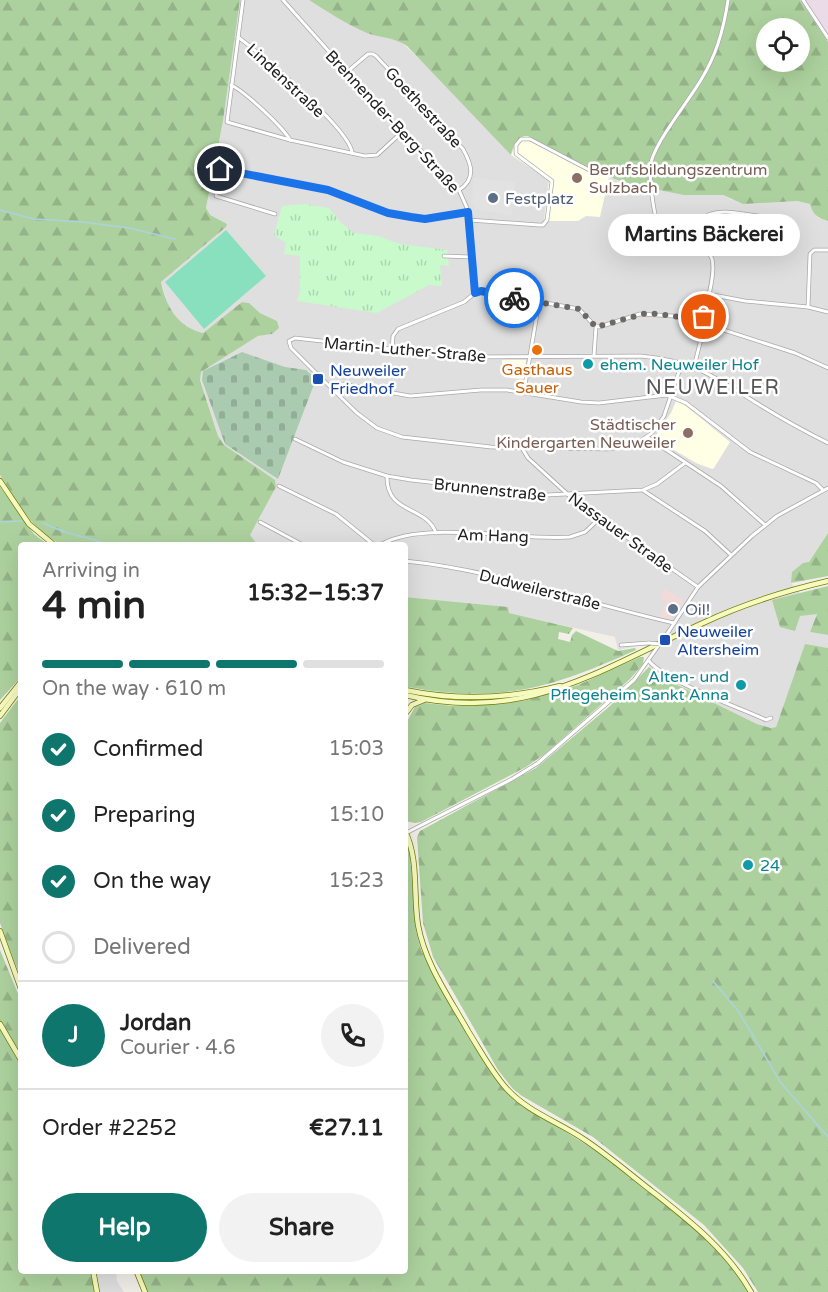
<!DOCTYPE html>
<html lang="en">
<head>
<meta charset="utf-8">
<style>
	body { margin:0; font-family:"Varela Round",sans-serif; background:#f2f2f2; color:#222; height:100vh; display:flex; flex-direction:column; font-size:22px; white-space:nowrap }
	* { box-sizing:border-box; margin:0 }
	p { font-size:20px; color:#767676 }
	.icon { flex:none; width:33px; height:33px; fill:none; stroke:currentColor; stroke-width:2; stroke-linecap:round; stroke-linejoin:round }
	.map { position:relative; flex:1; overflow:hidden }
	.sheet { position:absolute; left:18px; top:542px; width:390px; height:732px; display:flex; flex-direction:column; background:#fff; border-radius:6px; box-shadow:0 6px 24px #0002 }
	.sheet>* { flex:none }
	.fabs { position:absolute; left:756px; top:18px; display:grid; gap:12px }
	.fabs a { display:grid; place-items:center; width:54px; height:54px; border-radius:50%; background:#fff; box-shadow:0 6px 24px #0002; font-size:30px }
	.pin { position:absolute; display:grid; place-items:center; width:51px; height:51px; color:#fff; margin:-26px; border:3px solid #fff; border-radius:50%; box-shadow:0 2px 6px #0007 }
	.courier { position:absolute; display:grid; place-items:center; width:60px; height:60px; margin:-30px; border:4px solid #1a73e8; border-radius:50%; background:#fff; color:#222; box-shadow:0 2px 8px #0007 }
	.bubble { position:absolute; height:42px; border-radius:21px; background:#fff; box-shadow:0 6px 24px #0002; font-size:20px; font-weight:700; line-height:42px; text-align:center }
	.overview em { font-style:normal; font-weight:700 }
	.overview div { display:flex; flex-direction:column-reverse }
	.overview { display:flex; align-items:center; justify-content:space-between; height:102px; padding:0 24px }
	h1 { font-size:39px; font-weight:700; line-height:45px }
	.bar { display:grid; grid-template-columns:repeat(4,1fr); gap:9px 6px; align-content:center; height:72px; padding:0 24px }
	.bar i { height:8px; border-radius:4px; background:#e0e0e0 }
	.bar .active { background:#0f766e }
	.bar p { grid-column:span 4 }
	.line { display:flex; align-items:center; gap:15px; padding:0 24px; border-top:2px solid #e0e0e0 }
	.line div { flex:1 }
	.round { display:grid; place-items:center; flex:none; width:63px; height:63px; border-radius:32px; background:#f2f2f2 }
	ol { padding:0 24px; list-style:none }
	li { display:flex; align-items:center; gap:18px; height:66px }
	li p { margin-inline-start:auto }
	li .icon { padding:6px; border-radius:50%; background:#0f766e; color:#fff; stroke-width:4 }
	li:last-child { color:#767676 }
	li i { width:33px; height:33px; border:3px solid #e0e0e0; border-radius:50% }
	.cta { display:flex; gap:12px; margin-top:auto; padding:12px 24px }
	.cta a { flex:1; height:69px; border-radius:36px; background:#0f766e; color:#fff; font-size:24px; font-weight:700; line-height:69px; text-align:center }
	.cta a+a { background:#f2f2f2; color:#222 }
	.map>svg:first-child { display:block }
	.residential { fill:#e0dfdf }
	.commercial { fill:#f2dad9 }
	.industrial { fill:#ebdbe8 }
	.education { fill:#ffffe5 }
	.forest { fill:url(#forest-firs); fill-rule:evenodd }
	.cemetery { fill:url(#cemetery-stones) }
	.park { fill:url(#park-tufts) }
	.pitch { fill:#88e0be }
	.parking { fill:#e2e2e2 }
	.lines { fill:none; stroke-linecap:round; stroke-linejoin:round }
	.stream { stroke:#aad3df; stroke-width:1.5 }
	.street-casing { stroke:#a9a9a9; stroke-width:4.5 }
	.secondary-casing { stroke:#707d05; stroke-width:6 }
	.street { stroke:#fff; stroke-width:3 }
	.secondary { stroke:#f7fabf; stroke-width:4.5 }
	.street-bridge-casing { stroke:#a9a9a9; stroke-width:4.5; stroke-linecap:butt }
	.street-bridge { stroke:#fff; stroke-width:3 }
	.done { stroke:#6b6a68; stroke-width:6; stroke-dasharray:0 10.8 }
	.route { stroke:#1a73e8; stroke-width:8 }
	.education-dot { fill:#8d6e63; stroke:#fff; stroke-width:2 }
	.service-dot { fill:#5c6f8a; stroke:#fff; stroke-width:2 }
	.food-dot { fill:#e8710a; stroke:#fff; stroke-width:2 }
	.culture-dot { fill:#0f9aa8; stroke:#fff; stroke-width:2 }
	.transit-dot { fill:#1a4fb4; stroke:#fff; stroke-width:2 }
	.labels { text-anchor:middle; stroke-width:5; stroke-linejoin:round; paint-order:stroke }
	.street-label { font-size:16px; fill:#222; stroke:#fff }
	.education-label { font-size:16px; fill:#785e54; stroke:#fff; text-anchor:start }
	.service-label { font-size:16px; fill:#4e5e75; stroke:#fff; text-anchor:start }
	.culture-label { font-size:16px; fill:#0d838f; stroke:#fff; text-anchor:start }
	.food-label { font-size:16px; fill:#c56008; stroke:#fff }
	.transit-label { font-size:16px; fill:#164399; stroke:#fff; text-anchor:start }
	.quarter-label { font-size:20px; letter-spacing:1.5px; fill:#555; stroke:#fff }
</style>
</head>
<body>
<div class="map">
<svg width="828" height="1292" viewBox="0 0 828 1292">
	<defs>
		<pattern id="forest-firs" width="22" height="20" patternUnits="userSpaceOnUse" patternTransform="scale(1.5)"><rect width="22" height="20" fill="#add19e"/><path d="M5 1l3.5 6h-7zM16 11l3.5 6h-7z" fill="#95b388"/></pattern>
		<pattern id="cemetery-stones" width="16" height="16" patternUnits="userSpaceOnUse" patternTransform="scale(1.5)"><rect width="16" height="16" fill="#aacbaf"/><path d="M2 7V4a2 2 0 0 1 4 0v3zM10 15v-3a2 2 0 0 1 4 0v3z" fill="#92ae96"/></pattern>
		<pattern id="park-tufts" width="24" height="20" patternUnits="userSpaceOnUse" patternTransform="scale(1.5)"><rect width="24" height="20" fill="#c8facc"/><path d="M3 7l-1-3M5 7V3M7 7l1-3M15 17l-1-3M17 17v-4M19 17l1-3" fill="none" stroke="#acd6af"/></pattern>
	</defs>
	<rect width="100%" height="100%" fill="#f2efe9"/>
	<!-- residential -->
	<g class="residential">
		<path d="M240,0H309L365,32L400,41L513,146L629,184L723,195L732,200L797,201L810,204L818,218L828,221V533L809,562L791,583L817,613L810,632L828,635V648L805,645L776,727L771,728L757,724L661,677L649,667L650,650L646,644L618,650L615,637L508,613L507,607L405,597V544H257L253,540L250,535L276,487L224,445L218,436L200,379L201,371L258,336L272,334L277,321L260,313L249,303L242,302L203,333L194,331L179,321L170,311L161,282L226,227V224L209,215L206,208L223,121Z"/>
		<path d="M92,1271H116L117,1281L124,1292H94Z"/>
	</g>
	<!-- commercial -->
	<path class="commercial" d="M665,589L684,601L671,619L659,617L667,602L660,597Z"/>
	<!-- industrial -->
	<path class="industrial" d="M800,0H828V42L801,2Z"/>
	<!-- education -->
	<g class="education">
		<path d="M523,136H528L595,172L609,177L600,217L586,216L578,221H544L549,180L511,155L518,139Z"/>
		<path d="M502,360H526L524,379L510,378V373H502Z"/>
		<path d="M676,401L686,406L730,442L714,468L712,469L696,463L654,438L671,413Z"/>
	</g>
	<!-- forest -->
	<g class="forest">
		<path d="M0,0H240L223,121L206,208L210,215L227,224L226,227L161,282C166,306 177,327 203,333L242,302L249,303L260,313L277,321L279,328L272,334L258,336L201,372L200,380L218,436L224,445L275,480L276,487L250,535L257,544H62C33,534 17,500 0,475Z"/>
		<path d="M309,0H800L828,42V221C818,218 813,215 810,204L797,201L743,204L723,195H684L629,184L595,172L528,136C517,135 513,146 511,155L407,46C394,37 381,38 367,33C346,24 328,12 309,0ZM766,28H800V62H766Z"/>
		<path d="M0,487L34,534L47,544H21V677L0,700Z"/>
		<path d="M828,533V576L791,583L792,572L803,563L809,562Z"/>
		<path d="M828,586V635L810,632L817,614L800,616L795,631L780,627L772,600Z"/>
		<path d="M405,597L508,607L509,613L573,628L569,634L559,632L558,639L570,642L572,635L576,631L618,651L635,648L636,650C552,688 500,704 408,687L405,686Z"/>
		<path d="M805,644L828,648V1292H758L743,1268L704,1225L593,1137L522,1096L513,1089L498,1070L433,957L423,923L417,837L420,831L536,768L610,706L649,667L661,677L757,724L771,728L776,727Z"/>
		<path d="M640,657H644L643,664L630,679L545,754L526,767L421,822L415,823L405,821V725L415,707L425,703L453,706L480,705L523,701L578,685Z"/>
		<path d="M21,695V979L0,923V723Z"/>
		<path d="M405,836L410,855L416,931L421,950L450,1004L496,1080L519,1103L606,1157L705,1237L725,1257L749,1292H148L139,1271L405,1270Z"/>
		<path d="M0,950L21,1001V1270L92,1271L94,1292H0Z"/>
	</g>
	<!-- cemetery -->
	<path class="cemetery" d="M242,352L285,367L306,370L316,379L278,479L225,444L202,380L203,371Z"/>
	<!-- park -->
	<path class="park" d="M305,204L329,208L340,222L354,233L378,236L400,244L447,250L449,266L440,265L442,286L429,285L377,313L297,301L300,292V256L284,254L286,243L274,235L282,206Z"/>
	<!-- pitch -->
	<path class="pitch" d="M226,230L266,276L204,329L165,282Z"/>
	<!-- parking -->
	<path class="parking" d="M474,178L515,182L512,216L475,209L472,200Z"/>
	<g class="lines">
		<!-- stream -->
		<g class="stream">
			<path d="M0,210L34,219L83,222L129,228L175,239"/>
			<path d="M0,522L22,521"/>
			<path d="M44,523C65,535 85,536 106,544"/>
			<path d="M713,981L739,1012L781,1083L828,1137"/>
		</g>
		<defs>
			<g id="street">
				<path d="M243,0L227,122L290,140L365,156L377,155L401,133"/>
				<path d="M283,0L375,103L459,190L467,208L475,293"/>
				<path d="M803,0L828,38"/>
				<path d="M238,37C259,53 351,130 352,153"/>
				<path d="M347,72L368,54H373L376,56L463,149C472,165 476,179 459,190"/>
				<path d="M231,85C244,91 283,127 290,140"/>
				<path d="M275,214L216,196L220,169L336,193L388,212L411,217L425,219L467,212"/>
				<path d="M469,220L539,225H543L547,220L552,181L516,154V145L521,139H530L595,173"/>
				<path d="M707,251C710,239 703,226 708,215C729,207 754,218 776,218"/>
				<path d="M444,256L471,257"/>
				<path d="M708,294L745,301L808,307L828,312"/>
				<path d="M808,307L810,254L814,250H828"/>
				<path d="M702,323C706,307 716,273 712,259C705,240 678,247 664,236C654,227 650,183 650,169C650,147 690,100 702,78C717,54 724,28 728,0"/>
				<path d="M392,349L393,336L398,329L464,302L475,293L481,291L579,309L594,325L599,327L640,314L673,316L702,323L795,353L828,368"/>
				<path d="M594,355L596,327"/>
				<path d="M682,363L664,416L652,433L636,444L608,449L491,447L402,437L377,428L357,413L321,378L291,348L289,341L295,338L304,339L462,357L641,356C697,361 717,379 763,407C784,420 806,432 828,443"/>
				<path d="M694,367L705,323"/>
				<path d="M333,388L343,384L410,396L481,390H507L581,402L599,403L667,395L686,403L750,452L816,483L823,490"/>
				<path d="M524,391L539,302"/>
				<path d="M647,437L721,486L765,525"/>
				<path d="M295,439L343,462L387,476L411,480L547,495L643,490L657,484L685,463"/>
				<path d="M522,448L528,458L575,501L698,587"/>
				<path d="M387,476C386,515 426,505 436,533"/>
				<path d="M279,486L336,514L373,544"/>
				<path d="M644,491L705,531L731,555"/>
				<path d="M260,522L301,544"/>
				<path d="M382,544C424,520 520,541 570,537L585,532L599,519"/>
				<path d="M405,561C497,570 584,603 674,623"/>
				<path d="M669,631L698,587L752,536L777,516L828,488"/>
				<path d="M621,645L649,643"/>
				<path d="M649,661C665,681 740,708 766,720L771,718"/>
				<path d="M406,833L512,779L538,763L634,680L659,645"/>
			</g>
			<g id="secondary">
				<path d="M0,481L29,524L53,544"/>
				<path d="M405,690C457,701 508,699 560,686"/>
				<path d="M405,695C526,724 598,670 703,623C743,604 785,591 828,581"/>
				<path d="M0,708L21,682"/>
				<path d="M405,714L412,705L424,700"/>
				<path d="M0,716L21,688"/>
				<path d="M405,831C419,860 413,894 418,925C425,964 449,997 468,1031C480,1050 491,1071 506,1088C527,1112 559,1122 585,1140C609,1156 631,1175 653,1192C691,1222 727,1250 751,1292"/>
				<path d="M0,931L21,989"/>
				<path d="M0,1024L21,1060"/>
				<path d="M93,1270L97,1292"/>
				<path d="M136,1270L145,1292"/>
			</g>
		</defs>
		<!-- street casing -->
		<use href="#street" class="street-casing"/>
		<!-- secondary casing -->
		<use href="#secondary" class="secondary-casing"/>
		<!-- street -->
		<use href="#street" class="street"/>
		<!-- secondary -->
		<use href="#secondary" class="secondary"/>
		<defs>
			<path id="street-bridge" d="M649,643L660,644L669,631"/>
		</defs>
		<!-- street-bridge casing -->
		<use href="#street-bridge" class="street-bridge-casing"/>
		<!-- street-bridge -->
		<use href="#street-bridge" class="street-bridge"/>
	</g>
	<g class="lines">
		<!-- done -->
		<path class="done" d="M514,298L579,309L596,327L647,313L673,316L702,322L704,317"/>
		<!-- route -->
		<path class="route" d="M220,169L328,190L388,213L411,217L425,219L468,212L475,293L481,291L514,298"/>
	</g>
	<!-- markers -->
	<g class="education-dot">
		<circle cx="577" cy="178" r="6"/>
		<circle cx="688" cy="433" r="6"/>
	</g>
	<g class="service-dot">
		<circle cx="493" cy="198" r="6"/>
		<circle cx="673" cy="609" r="6"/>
	</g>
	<circle class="food-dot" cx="537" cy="350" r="6"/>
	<g class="culture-dot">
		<circle cx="588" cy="364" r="6"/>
		<circle cx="741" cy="685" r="6"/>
		<circle cx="748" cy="865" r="6"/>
	</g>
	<g class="transit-dot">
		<rect x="312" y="373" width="12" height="12" rx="3"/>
		<rect x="659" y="634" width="12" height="12" rx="3"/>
	</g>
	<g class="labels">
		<!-- street labels -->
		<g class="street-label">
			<text transform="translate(286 80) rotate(43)" y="6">Lindenstraße</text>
			<text transform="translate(424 107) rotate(47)" y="6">Goethestraße</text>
			<text transform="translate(393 121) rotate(47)" y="6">Brennender-Berg-Straße</text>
			<text transform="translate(405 349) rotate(5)" y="6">Martin-Luther-Straße</text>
			<text transform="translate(490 489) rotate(6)" y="6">Brunnenstraße</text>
			<text transform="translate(621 532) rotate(36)" y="6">Nassauer Straße</text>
			<text transform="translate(493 535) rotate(2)" y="6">Am Hang</text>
			<text transform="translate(540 589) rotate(14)" y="6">Dudweilerstraße</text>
		</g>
		<!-- education labels -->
		<g class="education-label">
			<text x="589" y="175">Berufsbildungszentrum<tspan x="589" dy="18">Sulzbach</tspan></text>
			<text x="676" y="430" text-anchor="end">Städtischer<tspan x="676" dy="18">Kindergarten Neuweiler</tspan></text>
		</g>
		<!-- service labels -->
		<g class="service-label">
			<text x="505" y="204">Festplatz</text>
			<text x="685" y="615">Oil!</text>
		</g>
		<!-- culture labels -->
		<g class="culture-label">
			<text x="600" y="370">ehem. Neuweiler Hof</text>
			<text x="729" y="682" text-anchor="end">Alten- und<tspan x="729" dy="18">Pflegeheim Sankt Anna</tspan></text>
			<text x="760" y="871">24</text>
		</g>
		<!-- food labels -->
		<g class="food-label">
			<text x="537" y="375">Gasthaus<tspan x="537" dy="18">Sauer</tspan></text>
		</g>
		<!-- transit labels -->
		<g class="transit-label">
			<text x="330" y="376">Neuweiler<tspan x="330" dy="18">Friedhof</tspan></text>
			<text x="677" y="637">Neuweiler<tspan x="677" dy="18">Altersheim</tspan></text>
		</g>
		<!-- quarter labels -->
		<g class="quarter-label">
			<text x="713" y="394">NEUWEILER</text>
		</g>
	</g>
</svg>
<div class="fabs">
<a><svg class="icon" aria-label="locate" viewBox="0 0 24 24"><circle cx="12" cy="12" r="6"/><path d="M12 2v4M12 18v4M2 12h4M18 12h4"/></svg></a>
</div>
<div class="pin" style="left:704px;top:317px;background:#ea580c"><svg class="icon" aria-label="bag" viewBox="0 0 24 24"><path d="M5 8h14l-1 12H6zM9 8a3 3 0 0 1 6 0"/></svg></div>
<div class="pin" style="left:220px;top:169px;background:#1f2937"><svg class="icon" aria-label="home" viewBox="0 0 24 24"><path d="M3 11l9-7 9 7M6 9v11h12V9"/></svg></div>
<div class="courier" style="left:514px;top:298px"><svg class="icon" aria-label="bike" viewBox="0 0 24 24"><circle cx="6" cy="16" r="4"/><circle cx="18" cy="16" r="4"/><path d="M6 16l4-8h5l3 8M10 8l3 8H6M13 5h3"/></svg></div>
<div class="bubble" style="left:608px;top:214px;width:192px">Martins Bäckerei</div>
<section class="sheet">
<div class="overview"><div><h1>4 min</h1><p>Arriving in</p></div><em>15:32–15:37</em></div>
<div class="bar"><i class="active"></i><i class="active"></i><i class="active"></i><i></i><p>On the way · 610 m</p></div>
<ol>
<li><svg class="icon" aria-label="check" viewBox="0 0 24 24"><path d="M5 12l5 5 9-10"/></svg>Confirmed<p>15:03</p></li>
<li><svg class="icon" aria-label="check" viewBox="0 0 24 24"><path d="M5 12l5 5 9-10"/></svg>Preparing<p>15:10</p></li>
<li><svg class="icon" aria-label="check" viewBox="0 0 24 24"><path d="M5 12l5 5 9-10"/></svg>On the way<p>15:23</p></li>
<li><i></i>Delivered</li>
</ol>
<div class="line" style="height:108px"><b class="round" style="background:#0f766e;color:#fff">J</b><div><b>Jordan</b><p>Courier · 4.6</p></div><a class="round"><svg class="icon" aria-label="phone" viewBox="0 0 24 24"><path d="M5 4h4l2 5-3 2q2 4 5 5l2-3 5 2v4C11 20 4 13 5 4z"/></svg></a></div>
<div class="line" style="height:78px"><div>Order #2252</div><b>€27.11</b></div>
<div class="cta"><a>Help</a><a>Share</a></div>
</section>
</div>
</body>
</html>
